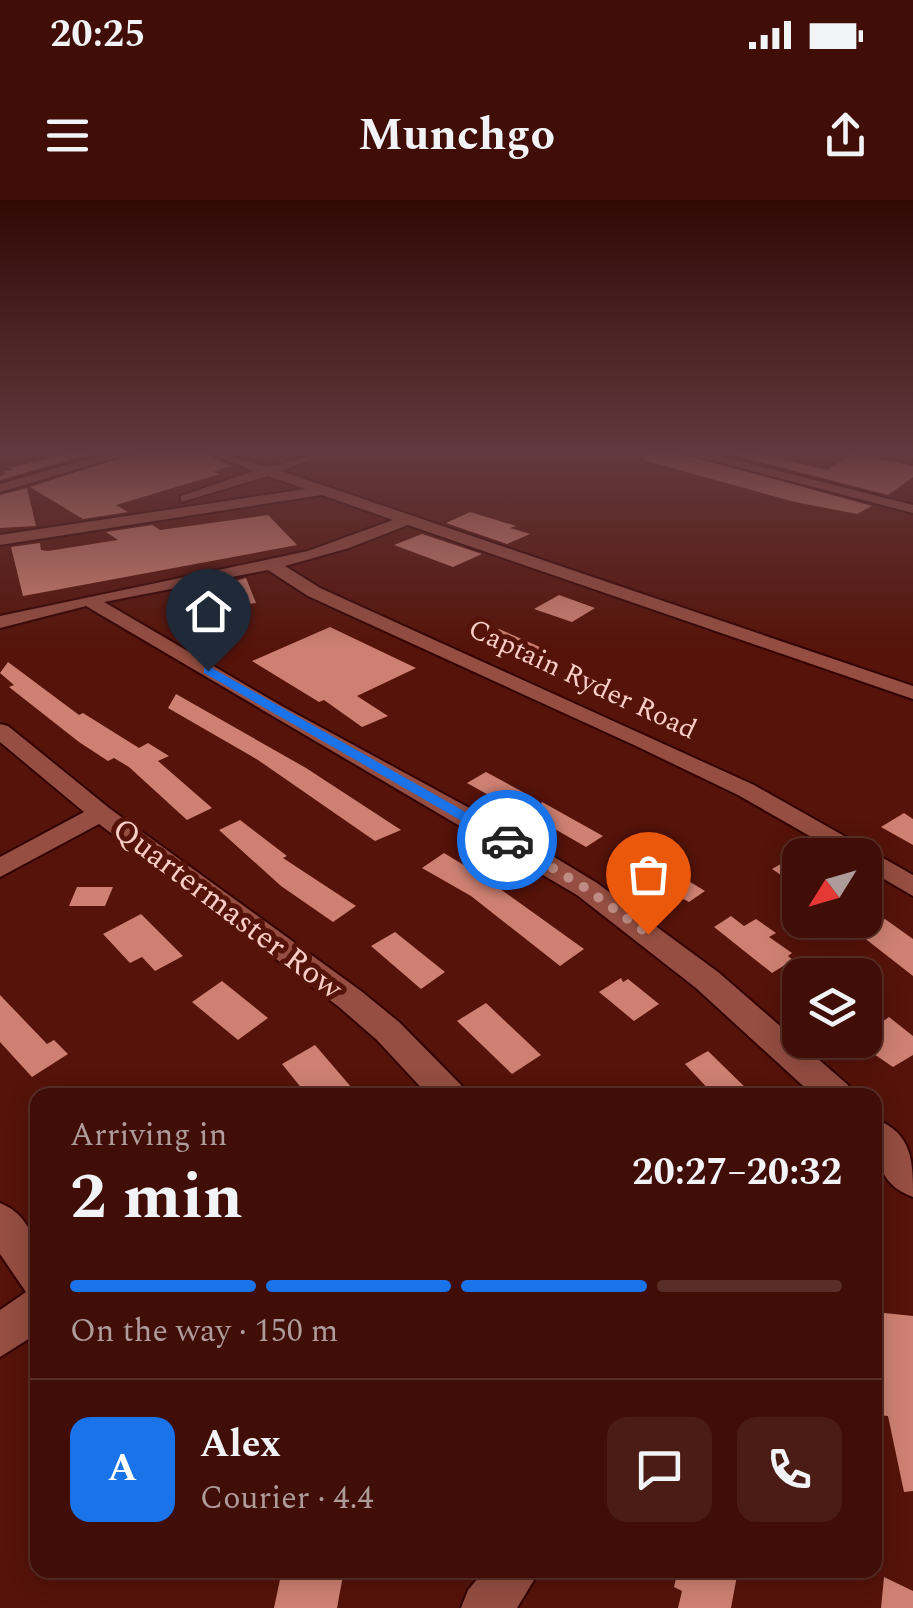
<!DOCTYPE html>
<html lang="en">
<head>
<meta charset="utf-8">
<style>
	body { margin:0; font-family:Spectral,serif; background:#4b1c15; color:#f1f3f6; height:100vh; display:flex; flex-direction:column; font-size:38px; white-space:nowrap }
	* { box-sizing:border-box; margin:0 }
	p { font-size:32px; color:#ae9c9b }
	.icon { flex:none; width:55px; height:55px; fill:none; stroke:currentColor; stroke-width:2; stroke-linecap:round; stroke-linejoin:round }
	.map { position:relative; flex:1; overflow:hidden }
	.sheet { position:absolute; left:30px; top:888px; width:852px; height:490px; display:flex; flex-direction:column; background:#400e07; border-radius:20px; box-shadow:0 5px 25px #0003,0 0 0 2px #592e28 }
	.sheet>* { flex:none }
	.needle { width:65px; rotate:233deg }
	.tools { position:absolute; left:782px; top:638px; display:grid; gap:20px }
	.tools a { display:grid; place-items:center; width:100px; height:100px; border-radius:20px; background:#400e07; box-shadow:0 5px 25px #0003,0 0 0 2px #592e28; font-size:50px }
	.pin { position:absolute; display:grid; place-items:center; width:85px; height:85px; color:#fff; margin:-102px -42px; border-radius:50% 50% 50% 0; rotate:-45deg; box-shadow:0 0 10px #0007 }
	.pin .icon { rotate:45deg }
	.courier { position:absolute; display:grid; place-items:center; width:100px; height:100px; margin:-50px; border:8px solid #1a73e8; border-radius:50%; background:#fff; color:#222; box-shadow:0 2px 12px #0007 }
	.summary em { font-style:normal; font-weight:700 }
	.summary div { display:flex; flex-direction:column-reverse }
	.summary { display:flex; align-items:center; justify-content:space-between; height:170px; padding:0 40px }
	h1 { font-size:65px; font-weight:700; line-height:75px }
	.bar { display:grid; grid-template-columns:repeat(4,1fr); gap:15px 10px; align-content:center; height:120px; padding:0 40px }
	.bar i { height:12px; border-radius:8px; background:#592e28 }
	.bar .current { background:#1a73e8 }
	.bar p { grid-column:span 4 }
	.line { display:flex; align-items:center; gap:25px; padding:0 40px; border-top:2px solid #592e28 }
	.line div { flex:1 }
	.round { display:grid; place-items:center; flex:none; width:105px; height:105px; border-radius:20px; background:#4b1c15 }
	.status { display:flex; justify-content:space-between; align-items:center; height:70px; padding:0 50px; background:#400e07; direction:ltr }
	.status svg { height:28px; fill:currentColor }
	header { display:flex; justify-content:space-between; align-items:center; height:130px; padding:0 40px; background:#400e07; font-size:45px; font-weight:700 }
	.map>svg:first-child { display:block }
	.building { fill:#ce8172 }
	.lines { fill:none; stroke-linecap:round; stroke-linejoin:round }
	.minor-casing { stroke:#320200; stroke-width:4 }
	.minor { fill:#954e41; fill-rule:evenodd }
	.route { fill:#1a73e8 }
	.done { stroke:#be8c83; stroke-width:10; stroke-dasharray:0 18 }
	.labels { text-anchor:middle; stroke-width:10; stroke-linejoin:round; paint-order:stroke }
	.far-street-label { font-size:28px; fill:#f7cdc5; stroke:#551309 }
	.street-label { font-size:32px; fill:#f7cdc5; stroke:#551309 }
</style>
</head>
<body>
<div class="status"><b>20:25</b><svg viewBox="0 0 49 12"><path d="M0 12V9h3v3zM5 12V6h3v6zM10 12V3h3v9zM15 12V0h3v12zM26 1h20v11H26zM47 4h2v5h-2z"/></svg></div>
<header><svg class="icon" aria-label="menu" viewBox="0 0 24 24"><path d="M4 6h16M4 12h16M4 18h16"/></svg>Munchgo<svg class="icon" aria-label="share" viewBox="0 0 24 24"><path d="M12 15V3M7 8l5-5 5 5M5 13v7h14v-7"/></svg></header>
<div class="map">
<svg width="913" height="1408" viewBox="0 0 913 1408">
	<rect width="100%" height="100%" fill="#551309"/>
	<!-- building -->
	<g class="building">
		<path d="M72,253H94L0,280V276L7,274L3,272L14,269L9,268Z"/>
		<path d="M134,253H204L231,266L213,272L220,274L116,305L128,312L83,319L30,287Z"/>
		<path d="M644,253H680L872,306L857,314L795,302L643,260Z"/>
		<path d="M725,253H753L828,270L852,254L913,266V277L888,295Z"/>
		<path d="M27,288L36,326L0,328V295Z"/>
		<path d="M470,312L516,326L510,328L530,334L507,344L446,323Z"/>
		<path d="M268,315L297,345L23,396L11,347L40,343L41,350L48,351L118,340L106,332L152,325L160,330Z"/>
		<path d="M422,334L482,354L453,367L394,345Z"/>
		<path d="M246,378L256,403L218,408L210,388Z"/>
		<path d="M559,395L595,408L572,422L534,409Z"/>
		<path d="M330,427L416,468L357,496L388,516L362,527L324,500L319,502L252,461Z"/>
		<path d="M499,429L542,448L522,459L478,442Z"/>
		<path d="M8,462L79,515L83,513L139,548L148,543L169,556L158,561L212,608L187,620L129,567L114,558L108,561L79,542L9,487L14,485L0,473Z"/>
		<path d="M176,494L306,568L401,630L375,641L258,560L168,508Z"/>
		<path d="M486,572L530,596L512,608L467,583Z"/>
		<path d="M542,602L603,636L586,647L534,617Z"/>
		<path d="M904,613L913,619V645L881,627Z"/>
		<path d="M240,620L287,656L283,658L356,706L333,722L281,686L219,630Z"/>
		<path d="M444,653L485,678L584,749L560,766L471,696L422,668Z"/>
		<path d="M791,658L800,663V688L772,669Z"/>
		<path d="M656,661L682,677L705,691L689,702L636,674Z"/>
		<path d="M77,687H113L105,706H69Z"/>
		<path d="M141,714L183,756L155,771L142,757L130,763L103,734Z"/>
		<path d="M731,716L744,726L756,719L776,733L769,737L792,753L788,756L793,760L772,773L714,727Z"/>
		<path d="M885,719L913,739V776L858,733Z"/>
		<path d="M395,732L445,772L421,789L371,746Z"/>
		<path d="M621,778L623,782L628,779L659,804L634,821L599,792Z"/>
		<path d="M222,781L268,818L238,840L192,802Z"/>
		<path d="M0,795L47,844L54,840L68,854L32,877L0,842Z"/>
		<path d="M486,803L541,855L512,874L457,821Z"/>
		<path d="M865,813L879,824L889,817L913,836V855L893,867L865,848Z"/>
		<path d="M315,845L358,895H307L282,864Z"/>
		<path d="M708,851L753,895H714L685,864Z"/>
		<path d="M875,1112L913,1116V1291L904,1292L888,1216L877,1215Z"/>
		<path d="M282,1370H344L337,1408H274Z"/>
		<path d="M678,1370H738L731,1408H678L682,1391L674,1387Z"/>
		<path d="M884,1377L913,1391V1408H881Z"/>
	</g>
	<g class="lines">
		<defs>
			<g id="minor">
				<path d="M109,253H131L0,292V284Z"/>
				<path d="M208,253C229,253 244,262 264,266C280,268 308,253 328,253L281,271L913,486V499L408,325L349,348L285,366L320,388L754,585L913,675V696L865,668V655H843L738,595L634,545L308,396L268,370L104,402L280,505L508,629L597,683L718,772L848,885L853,895H813L696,788L577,695L86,406L0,428V416L308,351L393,320L322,295L0,345V335L306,289L268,276L181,302V296L254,271Z"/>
				<path d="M684,253H708L913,305V313Z"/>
				<path d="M903,253H913V258L904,256Z"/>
				<path d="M0,524L8,526L109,608L361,791L399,822L461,885L466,895H428L377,840L339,807L99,624L0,677V657L84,612L0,542Z"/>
				<path d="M875,919C913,933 913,963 913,997C876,984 875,953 875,919Z"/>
				<path d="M0,1003C50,1023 38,1089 38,1133L0,1157V1110L26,1092L0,1054Z"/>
				<path d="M485,1370H540L517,1408H461L468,1390Z"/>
			</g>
		</defs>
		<!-- minor casing -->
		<use href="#minor" class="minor-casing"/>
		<!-- minor -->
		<use href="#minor" class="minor"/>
	</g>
	<!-- sky -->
	<linearGradient id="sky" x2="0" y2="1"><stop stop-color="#2f0a05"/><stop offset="0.56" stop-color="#62393e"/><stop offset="1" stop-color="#62393e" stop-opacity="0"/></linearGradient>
	<rect width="913" height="451" fill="url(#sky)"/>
	<!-- route -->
	<path class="route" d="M204,468H212L515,640L502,644L204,473Z"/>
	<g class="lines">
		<!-- done -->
		<path class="done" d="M507,640L587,689L648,734"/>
	</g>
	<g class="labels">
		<!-- far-street labels -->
		<g class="far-street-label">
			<text transform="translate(583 478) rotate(25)" y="10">Captain Ryder Road</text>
		</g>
		<!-- street labels -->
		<g class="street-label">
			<text transform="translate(228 708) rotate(37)" y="11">Quartermaster Row</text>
		</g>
	</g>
</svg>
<div class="tools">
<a><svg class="needle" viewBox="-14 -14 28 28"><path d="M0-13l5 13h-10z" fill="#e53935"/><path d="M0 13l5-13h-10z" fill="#ae9c9b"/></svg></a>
<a><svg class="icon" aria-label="layers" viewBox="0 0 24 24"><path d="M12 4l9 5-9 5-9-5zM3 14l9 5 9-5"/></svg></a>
</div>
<div class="pin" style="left:648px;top:734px;background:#ea580c"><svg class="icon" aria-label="bag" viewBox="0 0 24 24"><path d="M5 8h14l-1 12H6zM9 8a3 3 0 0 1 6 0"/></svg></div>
<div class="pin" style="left:208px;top:471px;background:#1f2937"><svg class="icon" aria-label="home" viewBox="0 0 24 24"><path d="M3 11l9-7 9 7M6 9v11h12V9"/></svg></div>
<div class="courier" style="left:507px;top:640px"><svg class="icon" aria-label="car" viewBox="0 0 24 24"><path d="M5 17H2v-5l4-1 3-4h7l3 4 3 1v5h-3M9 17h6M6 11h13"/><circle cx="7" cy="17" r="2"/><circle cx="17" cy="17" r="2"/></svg></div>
<section class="sheet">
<div class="summary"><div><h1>2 min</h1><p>Arriving in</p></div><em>20:27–20:32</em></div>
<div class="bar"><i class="current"></i><i class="current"></i><i class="current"></i><i></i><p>On the way · 150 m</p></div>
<div class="line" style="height:180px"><b class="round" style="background:#1a73e8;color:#fff">A</b><div><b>Alex</b><p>Courier · 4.4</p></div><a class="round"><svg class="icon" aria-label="chat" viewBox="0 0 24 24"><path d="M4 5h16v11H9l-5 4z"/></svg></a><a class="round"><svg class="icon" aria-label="phone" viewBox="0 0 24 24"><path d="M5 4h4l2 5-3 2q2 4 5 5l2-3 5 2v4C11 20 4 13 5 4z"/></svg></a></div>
</section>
</div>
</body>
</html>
